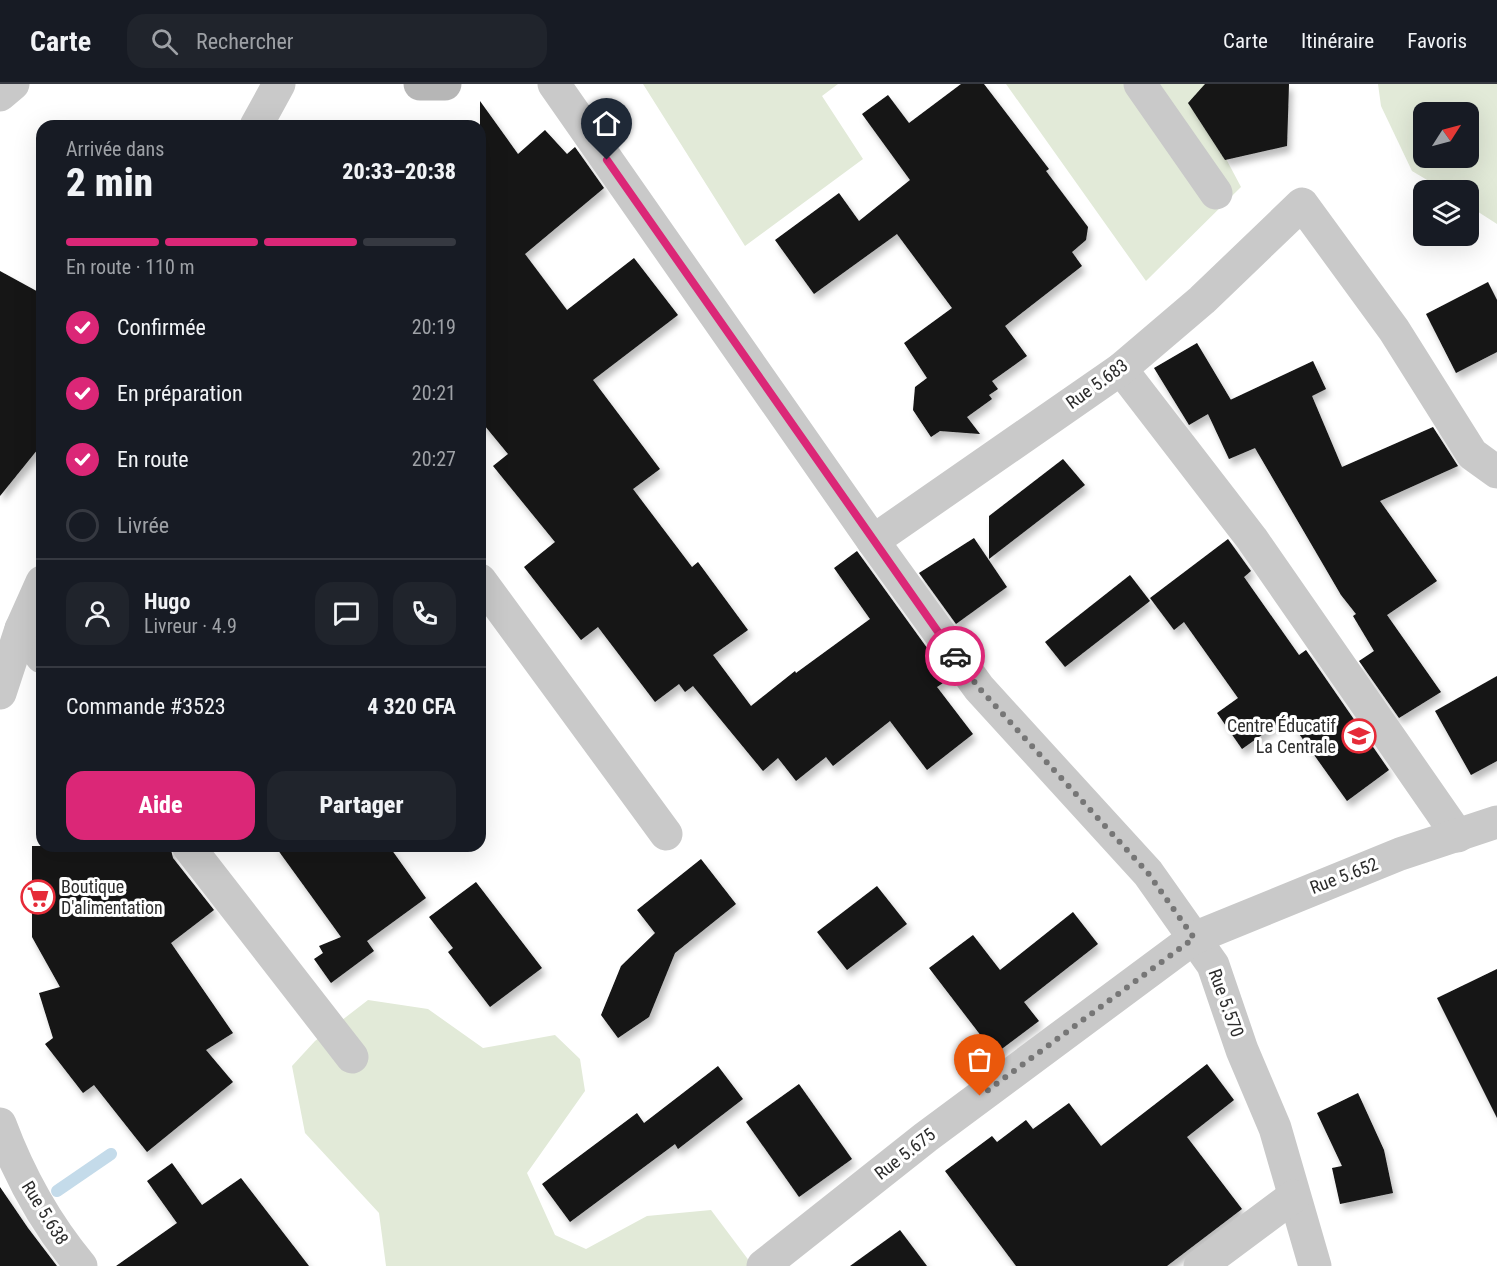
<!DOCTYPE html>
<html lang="fr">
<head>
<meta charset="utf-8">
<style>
	body { margin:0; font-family:"Roboto Condensed",sans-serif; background:#20242c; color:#f1f3f6; height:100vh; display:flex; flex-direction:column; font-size:22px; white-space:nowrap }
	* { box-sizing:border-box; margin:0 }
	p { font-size:20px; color:#9ea1a6 }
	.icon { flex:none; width:33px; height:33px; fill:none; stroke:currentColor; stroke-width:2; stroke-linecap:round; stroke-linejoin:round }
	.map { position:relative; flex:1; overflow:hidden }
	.details { position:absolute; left:36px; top:36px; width:450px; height:732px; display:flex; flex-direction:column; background:#171b24; border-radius:18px; box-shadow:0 6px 24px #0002 }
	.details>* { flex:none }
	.needle { width:39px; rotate:54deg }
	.fabs { position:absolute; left:1413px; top:18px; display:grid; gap:12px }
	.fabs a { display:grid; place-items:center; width:66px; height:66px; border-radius:12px; background:#171b24; box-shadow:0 6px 24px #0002; font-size:30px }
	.pin { position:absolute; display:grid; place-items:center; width:51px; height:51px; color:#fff; margin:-62px -26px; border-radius:50% 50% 50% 0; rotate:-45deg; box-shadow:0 0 6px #0007 }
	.pin .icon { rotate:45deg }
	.courier { position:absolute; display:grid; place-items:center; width:60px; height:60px; margin:-30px; border:4px solid #db2777; border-radius:50%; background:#fff; color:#222; box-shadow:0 2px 8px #0007 }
	.summary em { font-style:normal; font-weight:800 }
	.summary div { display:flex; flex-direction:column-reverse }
	.summary { display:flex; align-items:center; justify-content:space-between; height:102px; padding:0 30px }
	h1 { font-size:39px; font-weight:800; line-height:45px }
	.bar { display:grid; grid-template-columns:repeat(4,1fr); gap:9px 6px; align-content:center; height:72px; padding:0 30px }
	.bar i { height:8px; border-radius:4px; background:#363941 }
	.bar .active { background:#db2777 }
	.bar p { grid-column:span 4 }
	.line { display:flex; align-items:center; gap:15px; padding:0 30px; border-top:2px solid #363941 }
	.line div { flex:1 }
	.round { display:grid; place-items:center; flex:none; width:63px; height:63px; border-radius:18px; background:#20242c }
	ol { padding:0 30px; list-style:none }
	li { display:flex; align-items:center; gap:18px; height:66px }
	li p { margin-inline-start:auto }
	li .icon { padding:6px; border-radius:50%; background:#db2777; color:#fff; stroke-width:4 }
	li:last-child { color:#9ea1a6 }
	li i { width:33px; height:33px; border:3px solid #363941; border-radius:50% }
	.button { display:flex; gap:12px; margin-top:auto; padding:12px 30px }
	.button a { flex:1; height:69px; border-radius:18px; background:#db2777; color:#fff; font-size:24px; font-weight:800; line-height:69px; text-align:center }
	.button a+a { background:#20242c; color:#f1f3f6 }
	header { display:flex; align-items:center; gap:36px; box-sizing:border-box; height:84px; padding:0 30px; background:#171b24; border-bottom:2px solid #363941 }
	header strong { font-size:28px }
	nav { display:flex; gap:33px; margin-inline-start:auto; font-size:21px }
	.search { width:420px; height:54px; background:#20242c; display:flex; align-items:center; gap:15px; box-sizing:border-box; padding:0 21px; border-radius:18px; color:#9ea1a6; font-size:22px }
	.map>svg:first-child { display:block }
	.green { fill:#e2ead8; fill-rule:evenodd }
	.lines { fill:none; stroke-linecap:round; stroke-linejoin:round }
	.stream { stroke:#c4dbea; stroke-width:12 }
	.building { fill:#131313; filter:url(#shadow) }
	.street { stroke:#c9c9c9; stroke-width:33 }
	.secondary { stroke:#b6b6b6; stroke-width:33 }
	.done { stroke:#767676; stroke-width:6; stroke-dasharray:0 10.8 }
	.route { stroke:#db2777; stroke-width:8 }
	.labels { text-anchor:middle; stroke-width:6; stroke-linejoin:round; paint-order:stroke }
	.street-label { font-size:18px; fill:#2c2c2c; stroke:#fff }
	.poi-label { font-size:18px; fill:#2c2c2c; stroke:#fff; text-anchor:end }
</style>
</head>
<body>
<header>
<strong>Carte</strong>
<div class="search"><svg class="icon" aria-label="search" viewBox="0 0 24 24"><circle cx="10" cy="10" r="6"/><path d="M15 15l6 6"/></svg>Rechercher</div>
<nav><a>Carte</a><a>Itinéraire</a><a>Favoris</a></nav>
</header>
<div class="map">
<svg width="1497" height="1182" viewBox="0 0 1497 1182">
	<defs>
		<filter id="shadow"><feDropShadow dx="3.5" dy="6" stdDeviation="3" flood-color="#0004"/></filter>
	</defs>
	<rect width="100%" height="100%" fill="#fff"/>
	<!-- green -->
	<g class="green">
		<path d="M643,0H838L822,12L863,75L745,162Z"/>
		<path d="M1006,0H1208L1205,35L1241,103L1146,197Z"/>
		<path d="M1378,0H1497V140L1469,122L1468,106H1444L1412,87L1381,22ZM1468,28V74H1424V28Z"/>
		<path d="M368,916L428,925L483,964L555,951L580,975L585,1007L527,1089L555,1151L586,1165L647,1132L711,1126L753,1182H386L379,1129L305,1049L292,982L315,957Z"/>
	</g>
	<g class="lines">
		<!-- stream -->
		<path class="stream" d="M57,1107L111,1070"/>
	</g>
	<!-- building -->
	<g class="building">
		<path d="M961,0H984L1049,85L1046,87L1088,143L1086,156L1072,168L1082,182L1005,242L1027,272L992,297L998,305L989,311L992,315L967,333L980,350L940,347L931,353L913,326L915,303L927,294L904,259L952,224L897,150L814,210L775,156L839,109L859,137L910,96L862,30L888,11L909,39Z"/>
		<path d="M1205,0H1289L1287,62L1225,76L1188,19Z"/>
		<path d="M480,17L518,70L545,46L567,70L575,63L604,104L525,170L567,226L634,174L678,231L593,296L660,385L633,405L692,483L698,478L748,546L713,571L751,622L795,587L796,589L870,535L834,484L857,467L943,586L937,591L943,599L937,603L973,650L927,686L890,637L833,682L826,673L796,697L778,674L763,687L693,602L685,608L679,600L655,618L598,543L581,556L524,483L555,458L493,382L508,370L480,336Z"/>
		<path d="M0,187L42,210V360L0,412Z"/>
		<path d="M1488,198L1497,216V268L1456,289L1426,230Z"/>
		<path d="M1197,259L1231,316L1228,317L1313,277L1326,305L1312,312L1342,383L1433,343L1458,382L1380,417L1437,497L1387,531L1441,608L1399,634L1359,577L1374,567L1353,532L1356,530L1341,511L1255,364L1229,375L1208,330L1189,341L1154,284Z"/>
		<path d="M1063,375L1085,401L989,475V432Z"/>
		<path d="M974,454L1007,503L956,540L919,489Z"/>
		<path d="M1228,455L1251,487L1244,493L1299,571L1306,566L1389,686L1347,717L1287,633L1242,665L1217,629L1238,614L1184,538L1174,546L1150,514Z"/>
		<path d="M1130,491L1150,517L1065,583L1045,558Z"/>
		<path d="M1497,592V677L1471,691L1435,627Z"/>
		<path d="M32,762H170L173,774L214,826L171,859L233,949L206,966L233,998L147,1068L94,1001L83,1009L45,960L53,954L39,909L60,903L32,853Z"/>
		<path d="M275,762H389L426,814L367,857L374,867L331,899L314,875L323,869L319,862L341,853Z"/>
		<path d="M701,775L736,820L675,869L649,933L618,954L601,931L621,882L655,849L637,826Z"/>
		<path d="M476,798L542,884L490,923L448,868L453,864L429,833Z"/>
		<path d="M877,802L907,840L847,886L817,848Z"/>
		<path d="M1073,828L1098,860L1024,918L1039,937L995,970L929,884L973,851L1000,886Z"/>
		<path d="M1497,885V1034L1437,914Z"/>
		<path d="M1207,980L1234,1016L1187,1053L1242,1125L1167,1182H1016L945,1087L992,1052L997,1058L1026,1036L1033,1045L1069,1019L1101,1062Z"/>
		<path d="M718,982L743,1015L678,1065L675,1060L570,1138L542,1100L637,1029L644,1039Z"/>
		<path d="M799,1000L852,1075L799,1113L746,1038Z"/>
		<path d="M1358,1009L1384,1066L1393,1109L1340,1120L1332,1084L1342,1082L1317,1029Z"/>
		<path d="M172,1079L202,1121L241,1094L309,1182H116L177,1139L147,1097Z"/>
		<path d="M0,1103L28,1144L57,1182H0Z"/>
		<path d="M900,1146L927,1182H850Z"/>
	</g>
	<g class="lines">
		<!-- street -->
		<g class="street">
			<path d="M554,0L873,457L979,604L1148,789L1213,881L1242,966L1275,1044L1315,1182"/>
			<path d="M1140,0L1216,109"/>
			<path d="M0,11L13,0"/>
			<path d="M256,42L279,0"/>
			<path d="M1121,285L1252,455L1458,752"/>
			<path d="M873,457L1121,285L1202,216L1302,120L1394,246L1472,370L1497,388"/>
			<path d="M480,496L666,750"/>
			<path d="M21,545L42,573"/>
			<path d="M0,609L21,545L42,498"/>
			<path d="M188,762L352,973"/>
			<path d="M0,1040C19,1091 46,1140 81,1182"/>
			<path d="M763,1182L926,1053L1194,854L1400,770L1497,738"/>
			<path d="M1200,1182L1294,1112"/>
		</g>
		<!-- secondary -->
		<path class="secondary" d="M420,0H445"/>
	</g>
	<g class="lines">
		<!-- done -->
		<path class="done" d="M955,572L979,604L1148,789L1194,854L980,1012"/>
		<!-- route -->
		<path class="route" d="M607,76L955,572"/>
	</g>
	<!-- icons -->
	<defs>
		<symbol id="school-ring" viewBox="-11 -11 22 22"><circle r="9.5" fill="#fff" stroke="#e62b38" stroke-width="1.5"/><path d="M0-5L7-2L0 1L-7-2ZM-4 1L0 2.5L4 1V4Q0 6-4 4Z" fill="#e62b38"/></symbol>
		<symbol id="supermarket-ring" viewBox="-11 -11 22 22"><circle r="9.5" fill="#fff" stroke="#e62b38" stroke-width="1.5"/><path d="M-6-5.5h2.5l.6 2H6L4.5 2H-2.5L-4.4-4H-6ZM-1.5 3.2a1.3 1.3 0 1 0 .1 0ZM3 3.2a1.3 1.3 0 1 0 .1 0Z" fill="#e62b38"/></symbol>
	</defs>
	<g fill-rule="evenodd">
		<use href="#school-ring" x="1340" y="633" width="38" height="38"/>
		<use href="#supermarket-ring" x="19" y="794" width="38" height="38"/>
	</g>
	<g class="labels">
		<!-- street labels -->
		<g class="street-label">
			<text transform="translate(1097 300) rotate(-36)" y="6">Rue 5.683</text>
			<text transform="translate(1344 792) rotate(-21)" y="6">Rue 5.652</text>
			<text transform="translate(1226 919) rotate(70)" y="6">Rue 5.570</text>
			<text transform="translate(905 1070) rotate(-38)" y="6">Rue 5.675</text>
			<text transform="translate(45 1129) rotate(58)" y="6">Rue 5.638</text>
		</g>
		<!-- poi labels -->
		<g class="poi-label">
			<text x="1336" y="648">Centre Éducatif<tspan x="1336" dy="21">La Centrale</tspan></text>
			<text x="61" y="809" text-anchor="start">Boutique<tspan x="61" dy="21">D'alimentation</tspan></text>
		</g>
	</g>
</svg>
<div class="fabs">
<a><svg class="needle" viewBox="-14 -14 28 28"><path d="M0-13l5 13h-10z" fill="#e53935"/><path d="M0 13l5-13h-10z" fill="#9ea1a6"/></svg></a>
<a><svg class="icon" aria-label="layers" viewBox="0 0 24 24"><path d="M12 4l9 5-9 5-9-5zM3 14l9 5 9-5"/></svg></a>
</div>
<div class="pin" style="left:980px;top:1012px;background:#ea580c"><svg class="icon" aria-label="bag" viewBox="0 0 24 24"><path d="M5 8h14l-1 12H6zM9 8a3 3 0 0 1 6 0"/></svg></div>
<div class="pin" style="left:607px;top:76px;background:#1f2937"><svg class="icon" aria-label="home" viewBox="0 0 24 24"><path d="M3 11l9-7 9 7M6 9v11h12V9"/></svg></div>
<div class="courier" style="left:955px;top:572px"><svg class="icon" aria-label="car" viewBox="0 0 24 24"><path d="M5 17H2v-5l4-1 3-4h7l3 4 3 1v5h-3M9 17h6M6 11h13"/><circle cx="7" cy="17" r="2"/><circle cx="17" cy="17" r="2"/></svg></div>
<section class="details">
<div class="summary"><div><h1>2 min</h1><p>Arrivée dans</p></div><em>20:33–20:38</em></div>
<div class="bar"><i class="active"></i><i class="active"></i><i class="active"></i><i></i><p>En route · 110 m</p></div>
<ol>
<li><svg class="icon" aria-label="check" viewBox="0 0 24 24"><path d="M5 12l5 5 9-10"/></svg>Confirmée<p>20:19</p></li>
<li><svg class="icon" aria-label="check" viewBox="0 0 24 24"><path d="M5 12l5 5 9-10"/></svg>En préparation<p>20:21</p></li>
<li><svg class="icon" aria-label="check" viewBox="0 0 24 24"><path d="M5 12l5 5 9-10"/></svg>En route<p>20:27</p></li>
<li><i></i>Livrée</li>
</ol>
<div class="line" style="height:108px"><a class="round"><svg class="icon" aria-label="person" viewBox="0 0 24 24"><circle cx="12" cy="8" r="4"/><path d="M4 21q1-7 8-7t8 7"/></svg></a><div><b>Hugo</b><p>Livreur · 4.9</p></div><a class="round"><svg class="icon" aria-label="chat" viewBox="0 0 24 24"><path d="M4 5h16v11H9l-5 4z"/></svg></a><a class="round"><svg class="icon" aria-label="phone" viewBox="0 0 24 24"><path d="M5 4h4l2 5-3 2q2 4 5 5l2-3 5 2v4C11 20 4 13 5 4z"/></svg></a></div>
<div class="line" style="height:78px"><div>Commande #3523</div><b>4 320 CFA</b></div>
<div class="button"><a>Aide</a><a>Partager</a></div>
</section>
</div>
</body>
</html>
